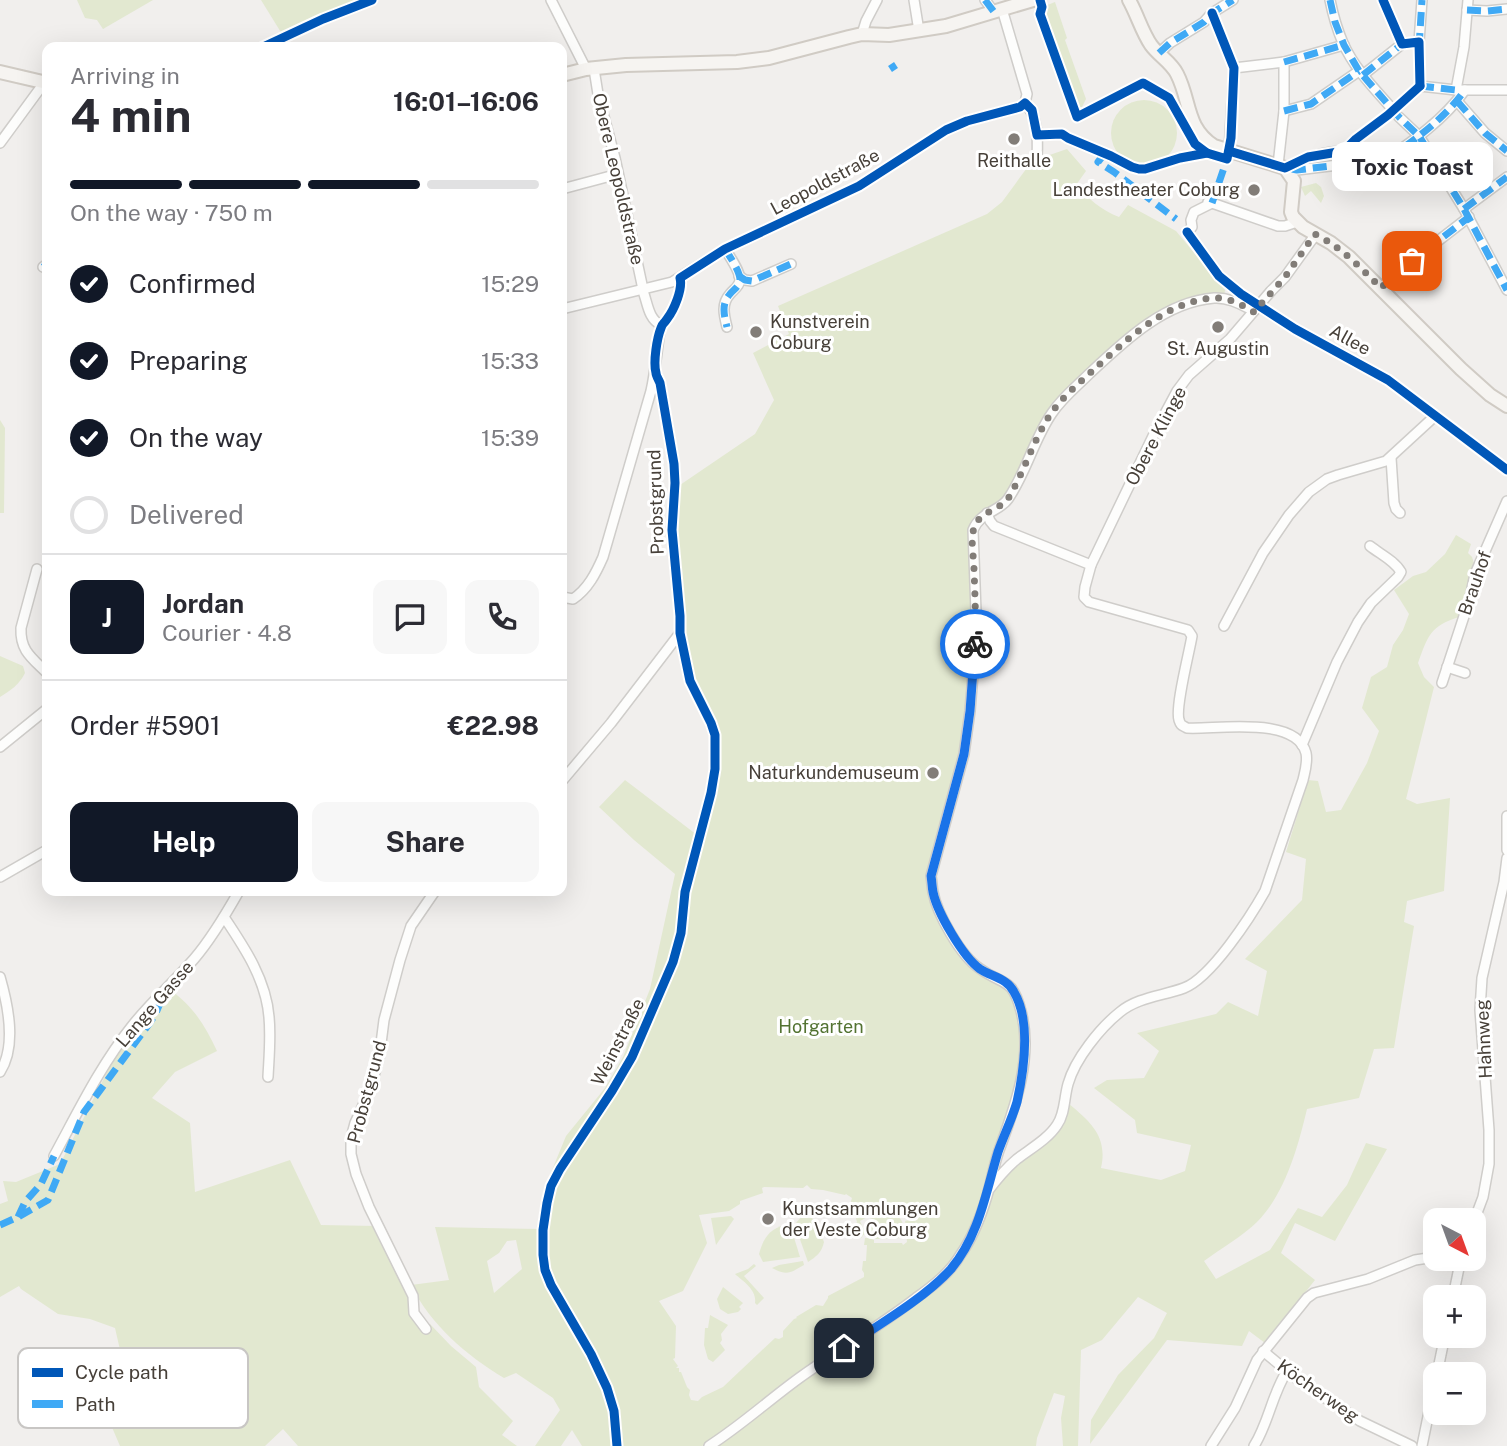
<!DOCTYPE html>
<html lang="en">
<head>
<meta charset="utf-8">
<style>
	body { margin:0; font-family:"Public Sans",sans-serif; background:#f7f7f7; color:#2b2b33; height:100vh; display:flex; flex-direction:column; font-size:26px; white-space:nowrap }
	* { box-sizing:border-box; margin:0 }
	p { font-size:23px; color:#7c7c81 }
	.icon { flex:none; width:38px; height:38px; fill:none; stroke:currentColor; stroke-width:2; stroke-linecap:round; stroke-linejoin:round }
	.map { position:relative; flex:1; overflow:hidden }
	.details { position:absolute; left:42px; top:42px; width:525px; height:854px; display:flex; flex-direction:column; background:#fff; border-radius:14px; box-shadow:0 7px 28px #0002 }
	.details>* { flex:none }
	.needle { width:46px; rotate:139deg }
	.tools { position:absolute; left:1423px; top:1208px; display:grid; gap:14px }
	.tools a { display:grid; place-items:center; width:63px; height:63px; border-radius:14px; background:#fff; box-shadow:0 7px 28px #0002; font-size:35px }
	.pin { position:absolute; display:grid; place-items:center; width:60px; height:60px; color:#fff; margin:-30px; border-radius:14px; box-shadow:0 4px 10px #0006 }
	.courier { position:absolute; display:grid; place-items:center; width:70px; height:70px; margin:-35px; border:5px solid #1a73e8; border-radius:50%; background:#fff; color:#222; box-shadow:0 2px 9px #0007 }
	.bubble { position:absolute; height:49px; border-radius:14px; background:#fff; box-shadow:0 7px 28px #0002; font-size:23px; font-weight:700; line-height:49px; text-align:center }
	.head em { font-style:normal; font-weight:700 }
	.head div { display:flex; flex-direction:column-reverse }
	.head { display:flex; align-items:center; justify-content:space-between; height:119px; padding:0 28px }
	h1 { font-size:46px; font-weight:700; line-height:52px }
	.bar { display:grid; grid-template-columns:repeat(4,1fr); gap:10px 7px; align-content:center; height:84px; padding:0 28px }
	.bar i { height:9px; border-radius:5px; background:#e1e1e2 }
	.bar .on { background:#111827 }
	.bar p { grid-column:span 4 }
	.line { display:flex; align-items:center; gap:18px; padding:0 28px; border-top:2px solid #e1e1e2 }
	.line div { flex:1 }
	.round { display:grid; place-items:center; flex:none; width:74px; height:74px; border-radius:14px; background:#f7f7f7 }
	ol { padding:0 28px; list-style:none }
	li { display:flex; align-items:center; gap:21px; height:77px }
	li p { margin-inline-start:auto }
	li .icon { padding:7px; border-radius:50%; background:#111827; color:#fff; stroke-width:4 }
	li:last-child { color:#7c7c81 }
	li i { width:38px; height:38px; border:4px solid #e1e1e2; border-radius:50% }
	.cta { display:flex; gap:14px; margin-top:auto; padding:14px 28px }
	.cta a { flex:1; height:80px; border-radius:14px; background:#111827; color:#fff; font-size:28px; font-weight:700; line-height:80px; text-align:center }
	.cta a+a { background:#f7f7f7; color:#2b2b33 }
	.map>svg:first-child { display:block }
	.green { fill:#e2e8d0; fill-rule:evenodd }
	.lines { fill:none; stroke-linecap:round; stroke-linejoin:round }
	.street-casing { stroke:#cfcdca; stroke-width:12 }
	.secondary-casing { stroke:#d0cbc4; stroke-width:16 }
	.street { stroke:#fdfdfc; stroke-width:9 }
	.secondary { stroke:#f6f4f1; stroke-width:12 }
	.street-bridge-casing { stroke:#cfcdca; stroke-width:12; stroke-linecap:butt }
	.street-bridge { stroke:#fdfdfc; stroke-width:9 }
	.quiet { stroke:#3fa9f5; stroke-width:7; stroke-dasharray:14 7; stroke-linecap:butt }
	.cycleway-casing { stroke:#fff; stroke-width:13 }
	.cycleway { stroke:#0057b8; stroke-width:9 }
	.done { stroke:#827d78; stroke-width:7; stroke-dasharray:0 12.6 }
	.route { stroke:#1a73e8; stroke-width:9 }
	.poi-dot { fill:#827d78; stroke:#fff; stroke-width:2.5 }
	.labels { text-anchor:middle; stroke-width:6; stroke-linejoin:round; paint-order:stroke }
	.poi-label { font-size:18px; fill:#474039; stroke:#fff }
	.street-label { font-size:18px; fill:#474039; stroke:#fff }
	.park-label { font-size:18px; fill:#537332; stroke:#fff }
	.key { fill:#fff; stroke:#c8c6c4; stroke-width:2 }
	.key-label { font-size:19px; fill:#474039 }
</style>
</head>
<body>
<div class="map">
<svg width="1507" height="1446" viewBox="0 0 1507 1446">
	<rect width="100%" height="100%" fill="#f1efed"/>
	<!-- green -->
	<g class="green">
		<path d="M77,0H153L103,29L97,20L85,18Z"/>
		<path d="M261,0H357L282,34Z"/>
		<path d="M1055,2L1067,38L1065,40L1086,99L1082,107H1078L1074,104L1044,13L1047,12L1045,6Z"/>
		<circle cx="1144" cy="133" r="33"/>
		<path d="M1067,149L1086,171L1076,185C1089,199 1101,210 1119,217L1128,205L1176,231L1225,290L1224,296L1160,313L1053,405L1007,495L1001,501L980,514L973,522L968,534L973,611L970,679L964,737L953,783L930,863L927,885L930,897L968,963L1011,991L1020,1015L1022,1047L1015,1097L978,1212L958,1253L939,1276L904,1304L804,1369L715,1439L702,1446H582L572,1430L561,1446H535L560,1410L553,1398L516,1373L504,1378C467,1356 430,1324 411,1285L449,1280L435,1227L540,1229L545,1187L566,1136L605,1088L623,1057L650,989L675,874L634,840L599,807L625,780L701,838L718,750L696,691L686,648L677,525V487L755,434L774,400L753,353L789,334L778,306L987,214L1002,202L1032,161ZM807,1185L811,1189L823,1190L845,1195L846,1194L852,1198L851,1201L857,1222L856,1224L861,1238L867,1231L866,1229L863,1228L860,1221L879,1211L877,1208L881,1206L901,1215L903,1211L908,1214L909,1220L905,1221L907,1242L903,1245L902,1243H874V1240L869,1238H865L864,1245H867L866,1261H863L862,1270L864,1273V1277L828,1296V1298L823,1306L816,1305L796,1317L797,1318L794,1319L783,1331V1337L779,1339L775,1338L723,1387L702,1397L698,1401L691,1400L689,1395L690,1390L687,1387L681,1372H679V1368H676L678,1366L673,1359L675,1358L676,1326L659,1301L683,1291L707,1243L699,1215L729,1211L740,1204V1201L763,1193L762,1188L764,1187L803,1188ZM516,1240L522,1269L494,1293L487,1261L499,1253L507,1241Z"/>
		<path d="M1316,183L1321,187L1324,196L1321,203L1311,191L1305,196L1301,187Z"/>
		<path d="M0,420L5,428L4,513H0Z"/>
		<path d="M1456,535L1471,544L1468,553L1472,557L1474,563L1459,617C1430,626 1428,636 1418,663L1424,677L1434,687L1406,799L1417,804L1450,798L1444,891L1407,901L1404,922L1414,926L1394,1048L1374,1049L1359,1098L1307,1109C1298,1147 1285,1194 1257,1222C1244,1235 1219,1250 1204,1261L1216,1279L1270,1250L1298,1208L1322,1217L1347,1185L1366,1143L1387,1149L1335,1241L1295,1223L1281,1253L1315,1280L1265,1343L1249,1331L1242,1346L1167,1340L1090,1444L1091,1420L1118,1375L1154,1338L1167,1313L1138,1297L1102,1340L1081,1350L1078,1446H1063L1061,1418L1065,1396L1054,1393L1037,1438L1036,1446H715L819,1367L896,1318L952,1272L994,1186L1065,1118L1069,1104C1091,1122 1108,1137 1101,1168L1161,1180L1185,1171L1191,1145L1137,1133L1135,1120L1094,1088L1107,1080L1144,1078L1159,1051L1137,1033L1216,1014L1228,1002L1258,1016L1267,971L1245,959L1302,900L1306,859L1286,852L1308,780L1318,781L1326,812L1341,810L1367,763L1379,731L1362,708L1371,677L1387,667L1393,645L1403,630L1409,614L1394,590L1413,576L1426,572L1445,554Z"/>
		<path d="M0,656L23,666L25,673C19,685 11,690 0,697Z"/>
		<path d="M169,989C193,1006 205,1025 217,1051L175,1072L152,1098L190,1123L195,1192L290,1160L321,1225L377,1226L411,1296L408,1306C417,1316 408,1320 426,1329L430,1324L451,1346L476,1367L479,1387L513,1421L502,1435L517,1446H298L283,1429L265,1446H120L108,1418L80,1390L97,1382L112,1388L129,1389L115,1328L90,1319L58,1314L21,1289L19,1286L0,1297V1204L8,1201L3,1181L16,1182L60,1164L119,1049L150,1008Z"/>
		<path d="M887,1211L893,1213L892,1216L895,1215C904,1219 903,1226 905,1234L901,1238L875,1239C868,1235 868,1227 870,1219Z"/>
		<path d="M731,1216L734,1219L716,1245L711,1218Z"/>
		<path d="M802,1216L812,1218L816,1223L824,1242C822,1252 816,1257 808,1262L796,1228V1223Z"/>
		<path d="M785,1225L790,1228L792,1231L800,1257L763,1262L759,1254C763,1239 769,1229 785,1225Z"/>
		<path d="M803,1261L804,1265C790,1273 787,1276 772,1268L779,1265Z"/>
		<path d="M754,1264L756,1266L744,1276L764,1298L757,1305L755,1303C757,1290 744,1282 735,1274L748,1269Z"/>
		<path d="M723,1287L743,1303L739,1307L741,1309L738,1312L728,1314L720,1309L717,1299Z"/>
		<path d="M710,1315L728,1325L721,1334L722,1340L720,1343L725,1350L713,1362L708,1359L704,1345L705,1328H708Z"/>
	</g>
	<g class="lines">
		<defs>
			<g id="street">
				<path d="M551,0L586,69"/>
				<path d="M914,0L919,31"/>
				<path d="M985,0L994,12"/>
				<path d="M1330,0C1333,15 1337,29 1343,43C1355,70 1376,90 1394,111"/>
				<path d="M1383,0L1402,44"/>
				<path d="M1002,9L1027,94L1025,103"/>
				<path d="M1467,10L1487,11L1507,9"/>
				<path d="M1212,13L1234,68L1229,151"/>
				<path d="M862,34L866,21L877,0"/>
				<path d="M263,47L323,19L372,0"/>
				<path d="M1159,53L1170,43L1204,22L1212,13L1233,0"/>
				<path d="M1234,68L1284,62L1344,45"/>
				<path d="M1363,75L1402,44L1419,42"/>
				<path d="M1420,86L1456,90H1507"/>
				<path d="M1420,86L1419,42L1422,0"/>
				<path d="M1456,90L1464,47L1468,0"/>
				<path d="M1457,101L1485,133L1507,151"/>
				<path d="M1025,103C1038,116 1038,139 1037,157"/>
				<path d="M1284,111L1311,104L1359,71"/>
				<path d="M1399,117L1419,136L1464,209L1507,290"/>
				<path d="M1037,135L1062,134L1068,138"/>
				<path d="M0,143L44,83"/>
				<path d="M1344,151L1356,139L1388,115L1420,86"/>
				<path d="M1221,157L1227,159"/>
				<path d="M1278,165L1284,111V62"/>
				<path d="M1285,168C1303,160 1339,143 1357,156C1363,160 1367,168 1372,173"/>
				<path d="M1285,168L1297,170L1363,162"/>
				<path d="M1370,171C1404,147 1441,124 1465,90"/>
				<path d="M562,189L618,174"/>
				<path d="M1208,202L1212,203L1194,212L1191,220L1192,227L1187,232L1219,276L1241,294L1295,329L1388,380L1507,470"/>
				<path d="M1212,203L1278,226H1285L1297,222"/>
				<path d="M1464,209L1507,177"/>
				<path d="M725,249C730,257 740,271 740,280C739,287 734,289 730,294C721,304 724,315 727,327"/>
				<path d="M43,267L47,264"/>
				<path d="M739,276L745,280L752,281L791,264"/>
				<path d="M1381,288L1394,275L1469,217"/>
				<path d="M1271,291L1285,277L1316,234"/>
				<path d="M562,309L672,282L725,249L859,186L946,130L967,121L1020,107L1025,103"/>
				<path d="M1391,458L1394,503L1396,509L1400,513"/>
				<path d="M987,513L990,521L994,526L1091,565"/>
				<path d="M37,569L21,628C20,651 32,658 47,673"/>
				<path d="M562,597L573,599C588,589 596,573 603,557L651,391C656,369 657,347 661,325C649,319 648,306 644,294L615,158L598,94L594,69"/>
				<path d="M1224,626L1263,553L1289,515L1309,492L1327,479L1338,475L1386,461L1435,416"/>
				<path d="M1447,667L1465,673"/>
				<path d="M1442,683L1470,598L1475,574L1507,501"/>
				<path d="M1302,745L1337,662L1358,622L1371,603L1398,577L1401,572C1395,561 1380,554 1370,546"/>
				<path d="M0,747L47,709"/>
				<path d="M562,781L611,723L680,633"/>
				<path d="M1507,816V850"/>
				<path d="M0,877L47,850"/>
				<path d="M224,917C244,947 266,979 269,1017C271,1037 269,1057 268,1077"/>
				<path d="M0,977C8,1005 17,1046 0,1072"/>
				<path d="M54,1156C78,1112 100,1066 132,1026C151,1002 174,982 194,959C212,938 226,914 239,891"/>
				<path d="M1474,1221L1483,1197L1489,1164V1130L1480,1010L1482,978L1504,882L1507,858"/>
				<path d="M1453,1297L1461,1258"/>
				<path d="M426,1329L414,1313L413,1296L369,1207L356,1174L351,1154V1138L355,1123L369,1092L379,1059L384,1020L400,960L411,926L435,891"/>
				<path d="M1263,1351L1298,1380L1360,1421L1412,1446"/>
				<path d="M1437,1374L1445,1335"/>
				<path d="M617,1446L614,1411L607,1388L591,1354L551,1285L545,1270L543,1255V1230L547,1203L551,1186L560,1169L612,1091L632,1057L673,962L681,933L685,892L711,793L715,769V735L711,723L690,681L680,633V616L672,530L675,483L674,464L660,383L655,372"/>
				<path d="M709,1446C742,1425 771,1398 802,1376C840,1349 880,1326 916,1298C933,1286 950,1273 961,1254C973,1237 981,1216 987,1196C992,1179 994,1162 1001,1145C1016,1104 1033,1056 1021,1011C1012,976 1003,986 979,968C961,956 937,914 933,892C932,887 932,882 931,876L964,754L970,711L974,662L976,612L973,530C981,511 999,512 1008,499C1026,473 1034,439 1052,413C1062,398 1076,387 1089,374C1123,342 1164,302 1214,298C1229,297 1242,305 1254,311L1230,339L1189,375L1177,391L1154,434L1091,565L1085,587L1084,597L1089,602L1188,630L1192,636C1189,654 1175,707 1179,720C1181,726 1182,725 1187,728C1215,730 1296,715 1306,753C1308,762 1305,771 1303,780L1265,891C1251,916 1211,978 1184,988C1163,996 1138,997 1120,1012C1100,1028 1075,1059 1068,1084C1064,1098 1065,1114 1057,1125C1048,1139 1030,1149 1017,1159C1005,1169 997,1179 988,1191"/>
				<path d="M1211,1446L1235,1408L1257,1360L1307,1298L1314,1293L1368,1279L1415,1260L1435,1257"/>
				<path d="M1254,1446C1269,1422 1272,1394 1287,1371"/>
				<path d="M1422,1446L1435,1382"/>
			</g>
			<g id="secondary">
				<path d="M1129,0C1137,14 1142,32 1151,45C1159,56 1171,62 1177,74C1191,101 1185,127 1214,146L1285,168L1294,181L1291,212L1293,217L1303,227L1331,243L1349,257L1461,369L1490,395L1507,406"/>
				<path d="M0,72L47,83"/>
				<path d="M562,75L586,69L626,65L737,62L769,58L849,37L862,34L889,35L946,26L1033,0"/>
			</g>
		</defs>
		<!-- street casing -->
		<use href="#street" class="street-casing"/>
		<!-- secondary casing -->
		<use href="#secondary" class="secondary-casing"/>
		<!-- street -->
		<use href="#street" class="street"/>
		<!-- secondary -->
		<use href="#secondary" class="secondary"/>
		<defs>
			<path id="street-bridge" d="M1254,311L1271,291"/>
		</defs>
		<!-- street-bridge casing -->
		<use href="#street-bridge" class="street-bridge-casing"/>
		<!-- street-bridge -->
		<use href="#street-bridge" class="street-bridge"/>
		<!-- quiet -->
		<g class="quiet">
			<path d="M985,0L994,12"/>
			<path d="M1330,0L1335,22L1344,45L1359,71L1399,117L1419,136L1464,209L1507,290"/>
			<path d="M1467,10L1487,11L1507,9"/>
			<path d="M1419,47L1422,0"/>
			<path d="M1159,53L1170,43L1204,22L1212,13L1233,0"/>
			<path d="M1284,62L1344,45"/>
			<path d="M890,69L896,65"/>
			<path d="M1363,75L1402,44H1408"/>
			<path d="M1420,86L1456,90"/>
			<path d="M1457,101L1485,133L1507,151"/>
			<path d="M1284,111L1311,104L1359,71"/>
			<path d="M1341,151C1357,152 1364,163 1373,175"/>
			<path d="M1105,153L1098,162L1114,172L1176,219"/>
			<path d="M1292,169L1297,170L1363,162"/>
			<path d="M1370,171C1404,147 1441,124 1465,90"/>
			<path d="M1212,203L1227,159"/>
			<path d="M1464,209L1507,177"/>
			<path d="M725,249C730,257 740,271 740,280C739,287 734,289 730,294C721,304 724,315 727,327"/>
			<path d="M43,267L47,264"/>
			<path d="M1394,275L1469,217"/>
			<path d="M739,276L745,280L752,281L791,264"/>
			<path d="M18,1217L25,1202L41,1184L54,1156"/>
			<path d="M0,1225L18,1217L48,1200L84,1112L149,1024L156,1013L167,986"/>
		</g>
		<defs>
			<g id="cycleway">
				<path d="M1040,0L1042,7L1040,14L1077,117L1143,83L1169,98L1195,144L1207,153L1227,159L1231,138L1234,68L1212,13"/>
				<path d="M1383,0L1402,44L1419,42L1420,86"/>
				<path d="M263,47L323,19L372,0"/>
				<path d="M1229,151L1285,168L1308,157L1344,151L1356,139L1388,115L1420,86"/>
				<path d="M1187,232L1219,276L1241,294L1295,329L1388,380L1507,470"/>
				<path d="M617,1446L614,1411L607,1388L591,1354L551,1285L545,1270L543,1255V1230L547,1203L551,1186L560,1169L612,1091L632,1057L673,962L681,933L685,892L711,793L715,769V735L711,723L690,681L680,633V616L672,530L675,483L674,464L660,383C659,380 656,376 656,373C653,362 657,338 661,328C663,322 663,325 667,319C674,310 683,289 680,278L725,249L859,186L946,130L967,121L1020,107L1025,103L1032,110L1037,135L1062,134L1068,138L1111,156L1132,167L1139,169H1145L1180,158L1207,153"/>
			</g>
		</defs>
		<!-- cycleway casing -->
		<use href="#cycleway" class="cycleway-casing"/>
		<!-- cycleway -->
		<use href="#cycleway" class="cycleway"/>
	</g>
	<g class="lines">
		<!-- done -->
		<path class="done" d="M975,644C976,619 975,595 974,570C974,557 970,540 974,528C979,511 1001,510 1009,497C1025,470 1034,438 1052,412C1063,397 1076,386 1089,374C1124,342 1165,301 1214,298C1229,297 1242,305 1254,312L1285,277L1315,234C1341,247 1361,268 1381,288L1394,275L1412,261"/>
		<!-- route -->
		<path class="route" d="M844,1348C877,1326 925,1298 951,1269C979,1236 986,1192 998,1152C1004,1135 1012,1119 1017,1102C1024,1070 1031,1021 1014,992C1007,978 992,977 980,969C963,957 937,912 933,892C932,887 932,882 931,876L964,754L970,711L975,644"/>
	</g>
	<!-- markers -->
	<g class="poi-dot">
		<circle cx="1014" cy="139" r="7"/>
		<circle cx="1254" cy="190" r="7"/>
		<circle cx="1218" cy="327" r="7"/>
		<circle cx="756" cy="332" r="7"/>
		<circle cx="933" cy="773" r="7"/>
		<circle cx="768" cy="1219" r="7"/>
	</g>
	<g class="labels">
		<!-- poi labels -->
		<g class="poi-label">
			<text x="1014" y="167">Reithalle</text>
			<text x="1240" y="196" text-anchor="end">Landestheater Coburg</text>
			<text x="770" y="328" text-anchor="start">Kunstverein<tspan x="770" dy="21">Coburg</tspan></text>
			<text x="1218" y="355">St. Augustin</text>
			<text x="919" y="779" text-anchor="end">Naturkundemuseum</text>
			<text x="782" y="1215" text-anchor="start">Kunstsammlungen<tspan x="782" dy="21">der Veste Coburg</tspan></text>
		</g>
		<!-- street labels -->
		<g class="street-label">
			<text transform="translate(618 179) rotate(77)" y="6">Obere Leopoldstraße</text>
			<text transform="translate(825 182) rotate(-28)" y="6">Leopoldstraße</text>
			<text transform="translate(1350 340) rotate(29)" y="6">Allee</text>
			<text transform="translate(1156 436) rotate(-62)" y="6">Obere Klinge</text>
			<text transform="translate(656 502) rotate(-92)" y="6">Probstgrund</text>
			<text transform="translate(1475 583) rotate(-71)" y="6">Brauhof</text>
			<text transform="translate(155 1004) rotate(-49)" y="6">Lange Gasse</text>
			<text transform="translate(1484 1039) rotate(-93)" y="6">Hahnweg</text>
			<text transform="translate(618 1042) rotate(-63)" y="6">Weinstraße</text>
			<text transform="translate(367 1092) rotate(-75)" y="6">Probstgrund</text>
			<text transform="translate(1318 1391) rotate(35)" y="6">Köcherweg</text>
		</g>
		<!-- park labels -->
		<g class="park-label">
			<text x="821" y="1033">Hofgarten</text>
		</g>
	</g>
	<!-- legend -->
	<rect x="18" y="1348" width="230" height="80" rx="10" class="key"/>
	<rect x="32" y="1368" width="31" height="9" fill="#0057b8"/>
	<rect x="32" y="1400" width="31" height="8" fill="#3fa9f5"/>
	<g class="key-label">
		<text x="75" y="1379">Cycle path</text>
		<text x="75" y="1411">Path</text>
	</g>
</svg>
<div class="tools">
<a><svg class="needle" viewBox="-14 -14 28 28"><path d="M0-13l5 13h-10z" fill="#e53935"/><path d="M0 13l5-13h-10z" fill="#7c7c81"/></svg></a>
<a>+</a>
<a>−</a>
</div>
<div class="pin" style="left:1412px;top:261px;background:#ea580c"><svg class="icon" aria-label="bag" viewBox="0 0 24 24"><path d="M5 8h14l-1 12H6zM9 8a3 3 0 0 1 6 0"/></svg></div>
<div class="pin" style="left:844px;top:1348px;background:#1f2937"><svg class="icon" aria-label="home" viewBox="0 0 24 24"><path d="M3 11l9-7 9 7M6 9v11h12V9"/></svg></div>
<div class="courier" style="left:975px;top:644px"><svg class="icon" aria-label="bike" viewBox="0 0 24 24"><circle cx="6" cy="16" r="4"/><circle cx="18" cy="16" r="4"/><path d="M6 16l4-8h5l3 8M10 8l3 8H6M13 5h3"/></svg></div>
<div class="bubble" style="left:1332px;top:142px;width:161px">Toxic Toast</div>
<section class="details">
<div class="head"><div><h1>4 min</h1><p>Arriving in</p></div><em>16:01–16:06</em></div>
<div class="bar"><i class="on"></i><i class="on"></i><i class="on"></i><i></i><p>On the way · 750 m</p></div>
<ol>
<li><svg class="icon" aria-label="check" viewBox="0 0 24 24"><path d="M5 12l5 5 9-10"/></svg>Confirmed<p>15:29</p></li>
<li><svg class="icon" aria-label="check" viewBox="0 0 24 24"><path d="M5 12l5 5 9-10"/></svg>Preparing<p>15:33</p></li>
<li><svg class="icon" aria-label="check" viewBox="0 0 24 24"><path d="M5 12l5 5 9-10"/></svg>On the way<p>15:39</p></li>
<li><i></i>Delivered</li>
</ol>
<div class="line" style="height:126px"><b class="round" style="background:#111827;color:#fff">J</b><div><b>Jordan</b><p>Courier · 4.8</p></div><a class="round"><svg class="icon" aria-label="chat" viewBox="0 0 24 24"><path d="M4 5h16v11H9l-5 4z"/></svg></a><a class="round"><svg class="icon" aria-label="phone" viewBox="0 0 24 24"><path d="M5 4h4l2 5-3 2q2 4 5 5l2-3 5 2v4C11 20 4 13 5 4z"/></svg></a></div>
<div class="line" style="height:91px"><div>Order #5901</div><b>€22.98</b></div>
<div class="cta"><a>Help</a><a>Share</a></div>
</section>
</div>
</body>
</html>
